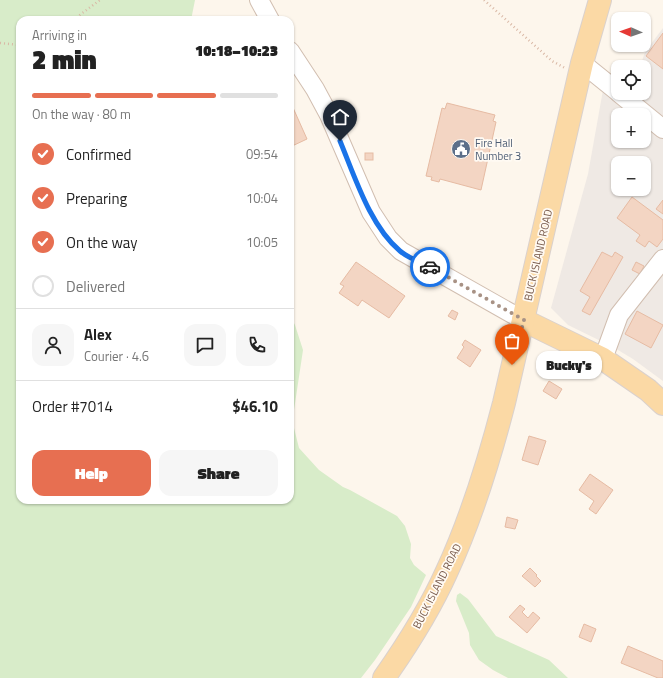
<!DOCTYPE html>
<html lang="en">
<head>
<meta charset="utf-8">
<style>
	body { margin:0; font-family:"Titillium Web",sans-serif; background:#f6f6f6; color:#222; height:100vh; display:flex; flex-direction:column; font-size:15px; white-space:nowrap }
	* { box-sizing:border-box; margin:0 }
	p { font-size:13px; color:#767676 }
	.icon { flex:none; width:22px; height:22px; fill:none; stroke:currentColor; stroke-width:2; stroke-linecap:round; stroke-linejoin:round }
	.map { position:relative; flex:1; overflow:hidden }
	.sheet { position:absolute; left:16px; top:16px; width:278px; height:488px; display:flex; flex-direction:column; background:#fff; border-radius:12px; box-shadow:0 1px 3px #0004 }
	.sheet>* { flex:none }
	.needle { width:26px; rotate:272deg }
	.tools { position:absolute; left:611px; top:12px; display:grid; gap:8px }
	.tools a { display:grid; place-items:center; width:40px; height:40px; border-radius:8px; background:#fff; box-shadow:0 1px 3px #0004; font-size:20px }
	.pin { position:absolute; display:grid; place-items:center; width:34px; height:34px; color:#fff; margin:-41px -17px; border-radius:50% 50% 50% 0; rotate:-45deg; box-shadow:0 0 4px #0007 }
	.pin .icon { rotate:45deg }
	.courier { position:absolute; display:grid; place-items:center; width:40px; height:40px; margin:-20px; border:3px solid #1a73e8; border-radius:50%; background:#fff; color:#222; box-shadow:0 1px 5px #0007 }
	.bubble { position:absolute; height:28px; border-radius:12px; background:#fff; box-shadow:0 1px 3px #0004; font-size:13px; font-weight:800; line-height:28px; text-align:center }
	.overview em { font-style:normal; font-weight:800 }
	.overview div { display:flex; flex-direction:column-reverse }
	.overview { display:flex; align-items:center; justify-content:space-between; height:68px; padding:0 16px }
	h1 { font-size:26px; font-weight:800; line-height:30px }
	.bar { display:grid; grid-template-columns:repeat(4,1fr); gap:6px 4px; align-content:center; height:48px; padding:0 16px }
	.bar i { height:5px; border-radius:3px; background:#e0e0e0 }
	.bar .on { background:#e76f51 }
	.bar p { grid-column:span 4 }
	.line { display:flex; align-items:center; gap:10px; padding:0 16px; border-top:1px solid #e0e0e0 }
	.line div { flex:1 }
	.round { display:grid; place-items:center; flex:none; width:42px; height:42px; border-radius:12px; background:#f6f6f6 }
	ol { padding:0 16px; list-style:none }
	li { display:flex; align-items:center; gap:12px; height:44px }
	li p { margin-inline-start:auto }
	li .icon { padding:4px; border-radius:50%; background:#e76f51; color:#fff; stroke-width:4 }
	li:last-child { color:#767676 }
	li i { width:22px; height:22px; border:2px solid #e0e0e0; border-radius:50% }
	.action { display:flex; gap:8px; margin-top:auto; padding:8px 16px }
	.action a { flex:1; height:46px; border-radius:12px; background:#e76f51; color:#fff; font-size:16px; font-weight:800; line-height:46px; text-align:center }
	.action a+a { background:#f6f6f6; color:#222 }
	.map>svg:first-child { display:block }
	.industrial { fill:#efe9e4; fill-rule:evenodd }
	.green { fill:#d8ecc9 }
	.building { fill:#f3d5c3; stroke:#e6bba3 }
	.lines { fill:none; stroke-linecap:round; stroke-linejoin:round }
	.minor-casing { stroke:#d1beb0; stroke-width:20 }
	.major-casing { stroke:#dad1cd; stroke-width:24 }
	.path { stroke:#d9b8a5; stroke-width:2.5; stroke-dasharray:1 3; stroke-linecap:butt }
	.minor { stroke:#fff; stroke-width:18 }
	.major { stroke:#fbd9a5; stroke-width:22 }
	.done { stroke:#a89285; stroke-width:4; stroke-dasharray:0 7.2 }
	.route { stroke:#1a73e8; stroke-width:5 }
	.labels { text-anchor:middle; stroke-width:3.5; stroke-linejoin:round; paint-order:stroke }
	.service-label { font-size:11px; fill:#4e5e75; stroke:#fffaf3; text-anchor:start }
	.street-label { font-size:11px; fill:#7a5c4d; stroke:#fffaf3 }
</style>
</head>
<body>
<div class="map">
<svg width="663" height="678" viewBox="0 0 663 678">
	<rect width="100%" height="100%" fill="#fdf6ec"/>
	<!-- industrial -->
	<path class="industrial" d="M663,28V381L633,359L613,347L568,325L551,308L588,174L603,90L618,93H644V67H640L645,52ZM618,115H644V141H618ZM618,163H644V189H618Z"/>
	<!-- green -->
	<g class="green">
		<path d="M0,0H195L191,20H20V500H290V315L295,325L303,350L294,410V428L299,448L319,470L343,487L350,490L397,516L405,526L411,544L410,558L414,565L426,575L411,607L375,660L361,678H0Z"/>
		<path d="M460,593L468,599L496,636L549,660L568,678H508L493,670L479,660L470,645L469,633L456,601L457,595Z"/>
	</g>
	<!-- building -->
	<g class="building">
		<path d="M663,33V69L646,56Z"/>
		<path d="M290,101L307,139L290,147Z"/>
		<path d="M447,103L495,115L493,121L496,122L481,190L440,179L439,182L431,180L432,177L426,176L442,108L445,109Z"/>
		<rect x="365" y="153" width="8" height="7"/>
		<path d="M632,197L663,220V239L657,247L649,241L645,247L636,241L640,235L617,218Z"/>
		<path d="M663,200V214L656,209Z"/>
		<path d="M602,252L612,257L615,252L623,257L590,315L582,311L590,297L580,291Z"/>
		<path d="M356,262L405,296L389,318L362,300L358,306L339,293L344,286L340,284Z"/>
		<path d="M636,262L644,266L640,274L632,270Z"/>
		<path d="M452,310L458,313L455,320L448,316Z"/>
		<path d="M637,311L663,325L651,348L625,334Z"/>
		<path d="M465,340L481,350L470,367L457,358L464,347L462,345Z"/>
		<path d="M549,381L562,389L556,399L543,391Z"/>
		<path d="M529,436L546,441L538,465L522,460Z"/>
		<path d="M590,474L613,490L596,514L589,509L594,501L579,490Z"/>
		<path d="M507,517L518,520L515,529L505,527Z"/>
		<path d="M530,568L537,575L536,576L541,581L535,587L522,576Z"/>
		<path d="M520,605L525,609L522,612L528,618L533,612L540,618L527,633L509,617Z"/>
		<path d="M584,624L596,629L591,642L579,637Z"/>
		<path d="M628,646L663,661V678H658L621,663Z"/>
	</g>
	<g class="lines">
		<defs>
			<g id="minor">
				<path d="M259,0L270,20"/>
				<path d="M290,51L315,89L329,115L371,212L388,238L401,251L523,320"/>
				<path d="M582,63L618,92"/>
				<path d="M619,93L663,129"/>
				<path d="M603,359L619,315L663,259"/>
			</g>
			<g id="major">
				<path d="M523,320L603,359L648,390L663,404"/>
				<path d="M384,678C408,644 430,609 447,571C472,517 489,461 504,403L582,63L600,0"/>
			</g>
		</defs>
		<!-- minor casing -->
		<use href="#minor" class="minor-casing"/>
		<!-- major casing -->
		<use href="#major" class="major-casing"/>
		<!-- path -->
		<g class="path">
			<path d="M484,0L552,61L565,68"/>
			<path d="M73,20L100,0"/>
			<path d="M0,43L20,45"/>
		</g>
		<!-- minor -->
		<use href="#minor" class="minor"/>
		<!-- major -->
		<use href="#major" class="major"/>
	</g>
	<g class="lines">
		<!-- done -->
		<path class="done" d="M430,267L524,320L512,365"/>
		<!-- route -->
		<path class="route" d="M340,141C355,177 370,226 400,251C408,258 420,262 430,267"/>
	</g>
	<!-- icons -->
	<defs>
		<symbol id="civic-disc" viewBox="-11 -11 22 22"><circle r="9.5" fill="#5c6f8a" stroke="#fffaf3"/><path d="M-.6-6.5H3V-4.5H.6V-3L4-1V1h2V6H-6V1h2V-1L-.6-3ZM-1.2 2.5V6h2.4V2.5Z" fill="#fff"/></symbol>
	</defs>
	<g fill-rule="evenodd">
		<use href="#civic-disc" x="450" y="138" width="22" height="22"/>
	</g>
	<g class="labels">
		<!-- service labels -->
		<g class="service-label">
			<text x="475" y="147">Fire Hall<tspan x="475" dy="13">Number 3</tspan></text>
		</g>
		<!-- street labels -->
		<g class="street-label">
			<text transform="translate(538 255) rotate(-77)" y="4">BUCK ISLAND ROAD</text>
			<text transform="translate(437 586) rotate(-63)" y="4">BUCK ISLAND ROAD</text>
		</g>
	</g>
</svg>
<div class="tools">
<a><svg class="needle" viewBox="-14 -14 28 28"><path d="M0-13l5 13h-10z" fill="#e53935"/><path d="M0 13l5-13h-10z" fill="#767676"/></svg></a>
<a><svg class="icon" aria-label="locate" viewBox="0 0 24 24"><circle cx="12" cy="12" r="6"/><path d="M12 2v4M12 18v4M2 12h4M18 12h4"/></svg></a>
<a>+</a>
<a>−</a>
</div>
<div class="pin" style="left:512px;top:365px;background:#ea580c"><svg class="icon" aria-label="bag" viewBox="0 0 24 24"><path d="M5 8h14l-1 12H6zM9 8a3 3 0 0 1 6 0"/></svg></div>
<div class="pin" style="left:340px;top:141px;background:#1f2937"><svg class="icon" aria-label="home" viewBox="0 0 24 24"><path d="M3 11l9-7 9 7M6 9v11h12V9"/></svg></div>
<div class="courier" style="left:430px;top:267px"><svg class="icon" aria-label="car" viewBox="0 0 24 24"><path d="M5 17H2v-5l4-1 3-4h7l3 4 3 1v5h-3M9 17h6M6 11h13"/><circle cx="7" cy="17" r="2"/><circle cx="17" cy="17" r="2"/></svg></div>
<div class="bubble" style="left:536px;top:351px;width:66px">Bucky's</div>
<section class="sheet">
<div class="overview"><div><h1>2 min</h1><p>Arriving in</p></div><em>10:18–10:23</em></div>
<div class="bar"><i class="on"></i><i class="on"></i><i class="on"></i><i></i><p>On the way · 80 m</p></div>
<ol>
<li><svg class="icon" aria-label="check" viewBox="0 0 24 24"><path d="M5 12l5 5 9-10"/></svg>Confirmed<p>09:54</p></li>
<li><svg class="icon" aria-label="check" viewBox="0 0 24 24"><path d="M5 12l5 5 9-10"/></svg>Preparing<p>10:04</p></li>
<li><svg class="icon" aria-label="check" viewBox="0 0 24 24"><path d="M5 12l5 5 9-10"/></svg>On the way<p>10:05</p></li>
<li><i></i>Delivered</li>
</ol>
<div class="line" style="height:72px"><a class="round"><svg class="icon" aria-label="person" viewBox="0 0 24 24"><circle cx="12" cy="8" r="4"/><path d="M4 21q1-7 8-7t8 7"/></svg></a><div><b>Alex</b><p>Courier · 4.6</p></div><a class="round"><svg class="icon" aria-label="chat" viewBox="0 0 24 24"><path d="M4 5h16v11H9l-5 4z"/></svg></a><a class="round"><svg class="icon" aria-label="phone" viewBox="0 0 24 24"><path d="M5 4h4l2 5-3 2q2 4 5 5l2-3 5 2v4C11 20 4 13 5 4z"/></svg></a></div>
<div class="line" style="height:52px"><div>Order #7014</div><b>$46.10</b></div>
<div class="action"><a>Help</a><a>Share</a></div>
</section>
</div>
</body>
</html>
